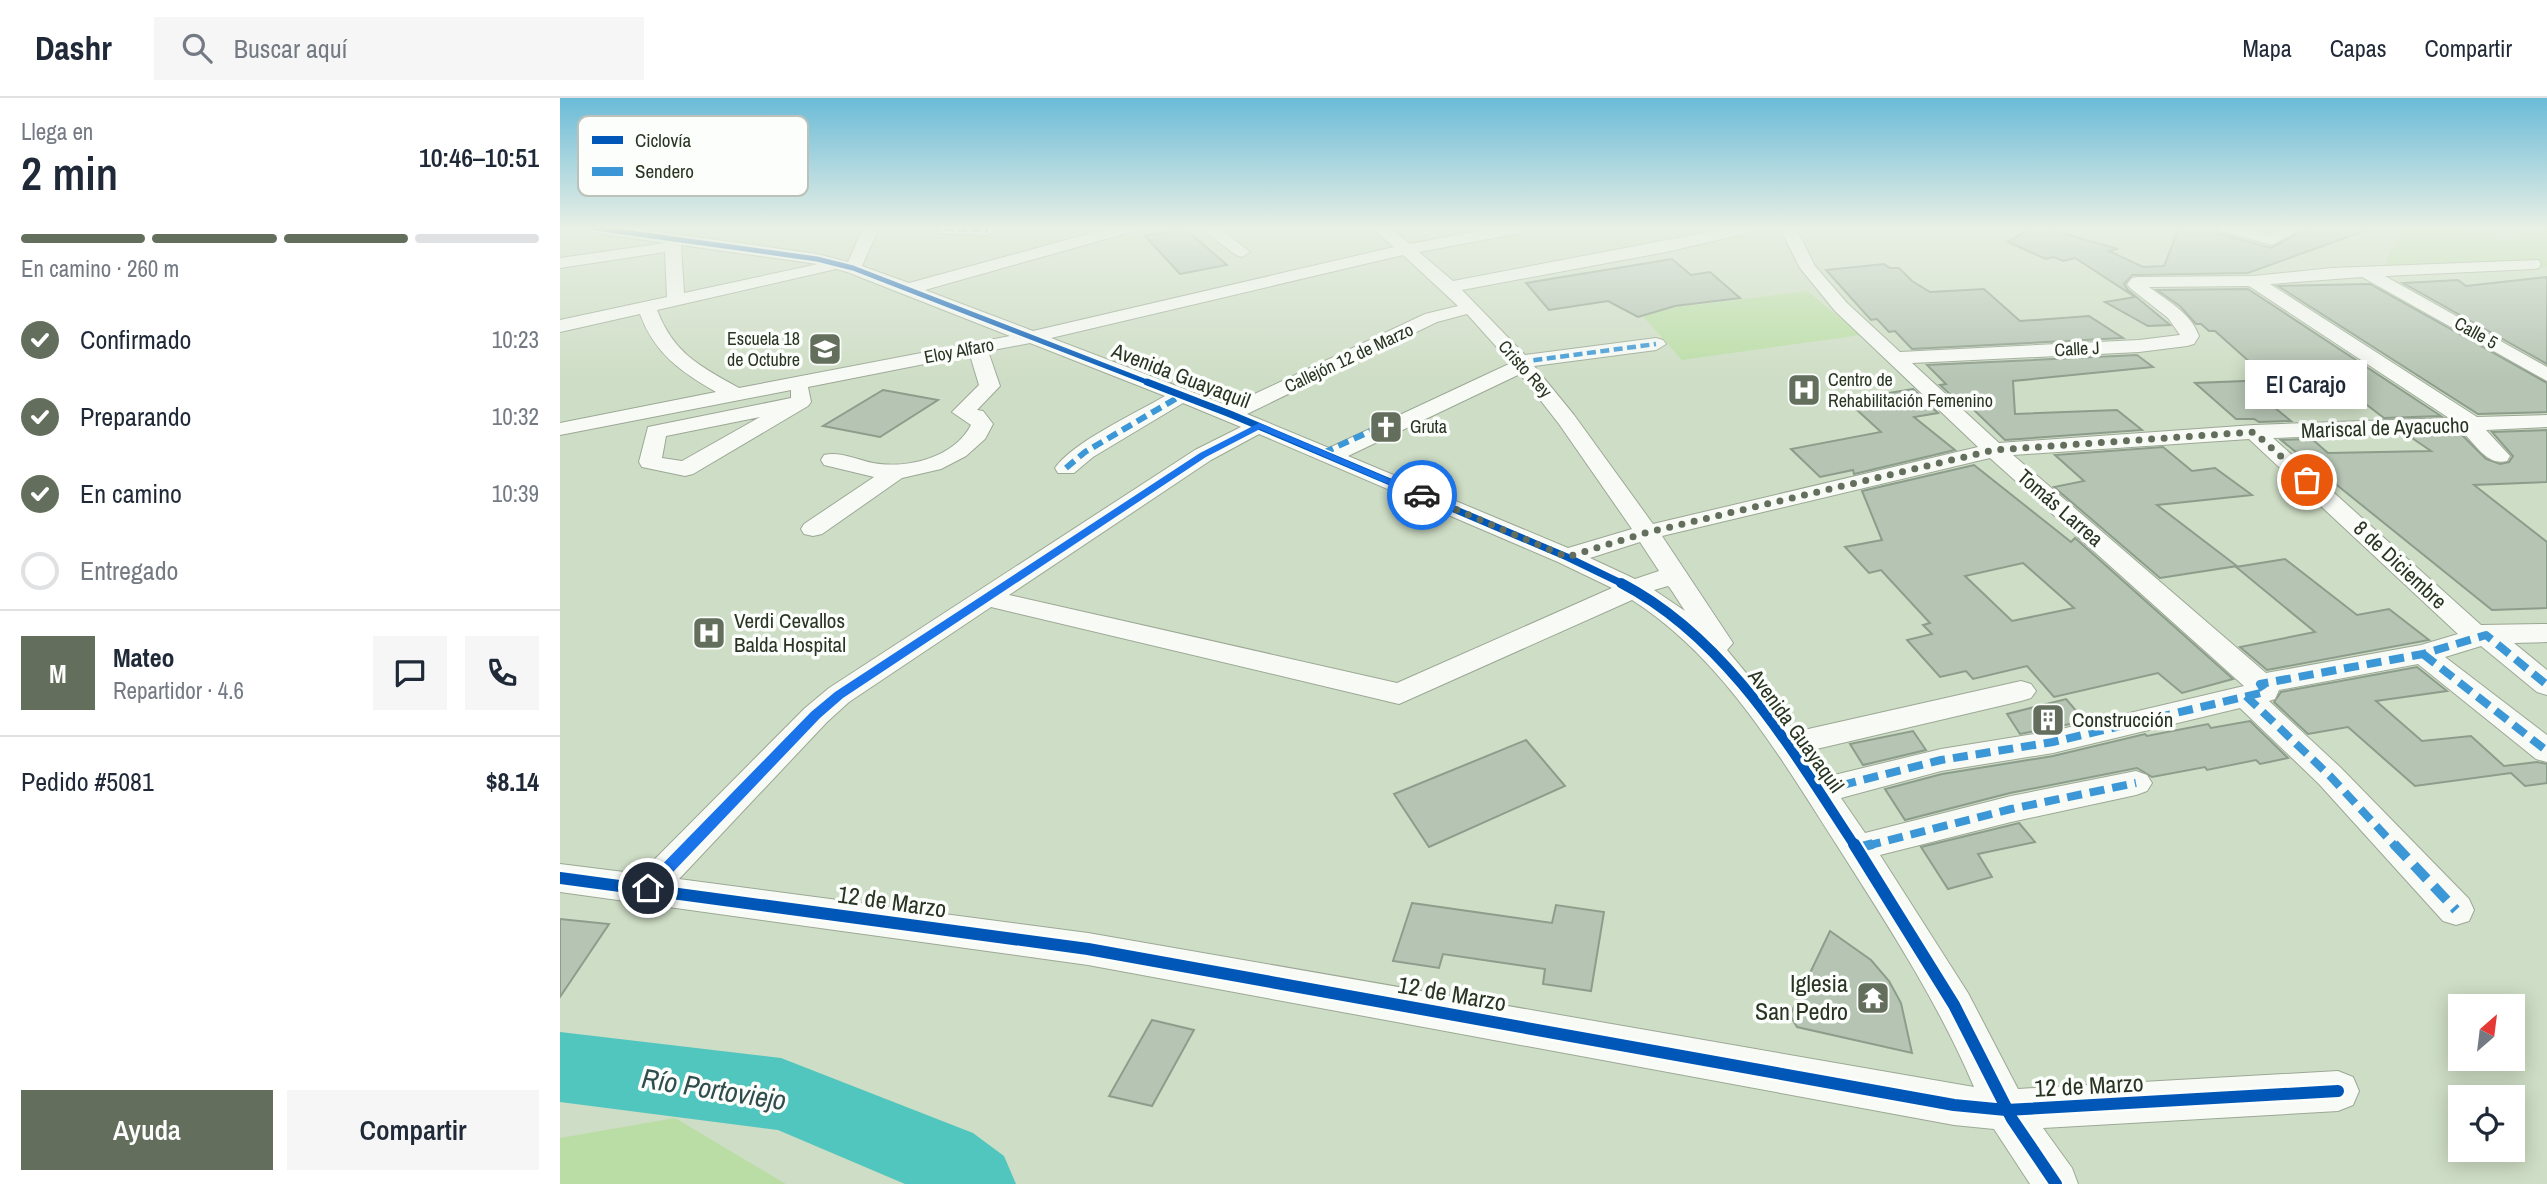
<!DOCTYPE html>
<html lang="es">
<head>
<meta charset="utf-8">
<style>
	body { margin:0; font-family:"Archivo Narrow",sans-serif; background:#f6f6f7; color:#1f2937; height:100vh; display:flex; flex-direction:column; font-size:26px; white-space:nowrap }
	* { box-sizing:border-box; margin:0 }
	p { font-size:23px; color:#747a83 }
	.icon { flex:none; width:38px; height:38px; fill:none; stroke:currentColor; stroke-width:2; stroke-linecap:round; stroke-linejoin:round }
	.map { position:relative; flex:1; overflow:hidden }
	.sheet { display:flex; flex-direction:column; background:#fff; width:560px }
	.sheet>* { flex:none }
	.needle { width:46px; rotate:28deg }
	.buttons { position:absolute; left:1888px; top:896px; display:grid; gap:14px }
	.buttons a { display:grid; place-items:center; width:77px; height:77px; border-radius:0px; background:#fff; box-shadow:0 4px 18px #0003; font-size:35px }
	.pin { position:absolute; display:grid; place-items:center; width:60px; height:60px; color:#fff; margin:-30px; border:4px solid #fff; border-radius:50%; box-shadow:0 2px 7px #0007 }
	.courier { position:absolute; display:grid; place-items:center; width:70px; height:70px; margin:-35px; border:5px solid #1a73e8; border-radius:50%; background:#fff; color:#222; box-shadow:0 2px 9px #0007 }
	.bubble { position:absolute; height:49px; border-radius:0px; background:#fff; box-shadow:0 4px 18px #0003; font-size:23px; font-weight:600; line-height:49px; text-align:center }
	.head em { font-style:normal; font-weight:600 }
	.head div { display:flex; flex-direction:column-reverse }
	.head { display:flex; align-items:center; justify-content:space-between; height:119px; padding:0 21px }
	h1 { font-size:46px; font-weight:600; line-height:52px }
	.bar { display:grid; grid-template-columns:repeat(4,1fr); gap:10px 7px; align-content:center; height:84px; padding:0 21px }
	.bar i { height:9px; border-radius:5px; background:#e0e1e3 }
	.bar .selected { background:#636f5c }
	.bar p { grid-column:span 4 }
	.line { display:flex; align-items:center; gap:18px; padding:0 21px; border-top:2px solid #e0e1e3 }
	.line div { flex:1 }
	.round { display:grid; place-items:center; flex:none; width:74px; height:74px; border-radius:0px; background:#f6f6f7 }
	ol { padding:0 21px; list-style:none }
	li { display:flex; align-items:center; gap:21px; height:77px }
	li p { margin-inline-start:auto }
	li .icon { padding:7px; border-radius:50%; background:#636f5c; color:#fff; stroke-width:4 }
	li:last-child { color:#747a83 }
	li i { width:38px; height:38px; border:4px solid #e0e1e3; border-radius:50% }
	.button { display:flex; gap:14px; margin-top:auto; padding:14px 21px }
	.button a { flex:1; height:80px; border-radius:0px; background:#636f5c; color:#fff; font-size:28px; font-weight:600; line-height:80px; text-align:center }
	.button a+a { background:#f6f6f7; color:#1f2937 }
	header { display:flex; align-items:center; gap:42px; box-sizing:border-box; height:98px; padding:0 35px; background:#fff; border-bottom:2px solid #e0e1e3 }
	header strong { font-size:33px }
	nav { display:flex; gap:38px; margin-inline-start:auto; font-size:24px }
	.search { width:490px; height:63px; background:#f6f6f7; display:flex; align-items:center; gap:18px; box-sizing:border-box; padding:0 24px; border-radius:0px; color:#747a83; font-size:26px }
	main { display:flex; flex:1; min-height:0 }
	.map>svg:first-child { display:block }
	.green { fill:#badda5 }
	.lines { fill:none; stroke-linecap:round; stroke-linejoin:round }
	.river { fill:#50c6bf; fill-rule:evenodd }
	.building { fill:#b5c4b3; stroke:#8d9d8c; stroke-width:2; fill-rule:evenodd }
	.minor-casing { stroke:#9ca895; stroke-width:2 }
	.minor { fill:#f8faf6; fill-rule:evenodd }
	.quiet-far3 { stroke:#3c97d6; stroke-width:4.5; stroke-dasharray:9 4.5; stroke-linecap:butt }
	.quiet-far2 { stroke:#3c97d6; stroke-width:6; stroke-dasharray:11 6; stroke-linecap:butt }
	.quiet-far1 { stroke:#3c97d6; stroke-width:8; stroke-dasharray:15 8; stroke-linecap:butt }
	.quiet { stroke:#3c97d6; stroke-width:10; stroke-dasharray:19 10; stroke-linecap:butt }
	.cycleway-far3-casing { stroke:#fbfefa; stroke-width:8 }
	.cycleway-far2-casing { stroke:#fbfefa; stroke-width:10 }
	.cycleway-far1-casing { stroke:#fbfefa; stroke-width:14 }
	.cycleway-casing { stroke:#fbfefa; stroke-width:17 }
	.cycleway-far3 { stroke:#0057b8; stroke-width:5 }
	.cycleway-far2 { stroke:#0057b8; stroke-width:7 }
	.cycleway-far1 { stroke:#0057b8; stroke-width:10 }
	.cycleway { stroke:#0057b8; stroke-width:12 }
	.route { fill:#1a73e8 }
	.done { stroke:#636f5c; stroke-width:7; stroke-dasharray:0 12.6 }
	.labels { text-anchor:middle; stroke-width:7; stroke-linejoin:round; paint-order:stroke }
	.far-street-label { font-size:18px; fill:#293423; stroke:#fbfefa }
	.far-poi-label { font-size:18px; fill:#293423; stroke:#fbfefa; text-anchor:start }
	.street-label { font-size:21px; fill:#293423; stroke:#fbfefa }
	.poi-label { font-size:21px; fill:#293423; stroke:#fbfefa; text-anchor:start }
	.near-street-label { font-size:24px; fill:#293423; stroke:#fbfefa }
	.near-poi-label { font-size:24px; fill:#293423; stroke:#fbfefa; text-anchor:end }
	.near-water-label { font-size:28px; font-style:italic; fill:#2f4d4d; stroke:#fbfefa }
	.key { fill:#fbfefa; stroke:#bcc1ba; stroke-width:2 }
	.key-label { font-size:19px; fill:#293423 }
</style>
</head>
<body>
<header>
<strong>Dashr</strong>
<div class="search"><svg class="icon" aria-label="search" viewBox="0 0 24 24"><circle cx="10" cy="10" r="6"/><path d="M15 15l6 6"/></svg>Buscar aquí</div>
<nav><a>Mapa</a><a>Capas</a><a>Compartir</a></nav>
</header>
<main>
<section class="sheet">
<div class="head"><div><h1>2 min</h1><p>Llega en</p></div><em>10:46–10:51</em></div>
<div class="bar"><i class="selected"></i><i class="selected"></i><i class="selected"></i><i></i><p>En camino · 260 m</p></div>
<ol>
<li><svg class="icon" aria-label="check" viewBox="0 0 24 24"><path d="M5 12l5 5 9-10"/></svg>Confirmado<p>10:23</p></li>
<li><svg class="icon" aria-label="check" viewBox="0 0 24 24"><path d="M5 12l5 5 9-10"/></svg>Preparando<p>10:32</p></li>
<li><svg class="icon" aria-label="check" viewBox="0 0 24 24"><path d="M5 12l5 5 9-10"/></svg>En camino<p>10:39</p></li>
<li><i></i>Entregado</li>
</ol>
<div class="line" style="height:126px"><b class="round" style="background:#636f5c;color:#fff">M</b><div><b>Mateo</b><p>Repartidor · 4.6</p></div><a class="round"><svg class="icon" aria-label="chat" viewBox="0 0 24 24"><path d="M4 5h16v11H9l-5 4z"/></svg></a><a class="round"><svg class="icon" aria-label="phone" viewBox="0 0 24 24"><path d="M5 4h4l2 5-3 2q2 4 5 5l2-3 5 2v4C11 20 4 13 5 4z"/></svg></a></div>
<div class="line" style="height:91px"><div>Pedido #5081</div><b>$8.14</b></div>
<div class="button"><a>Ayuda</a><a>Compartir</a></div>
</section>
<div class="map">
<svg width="1987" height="1086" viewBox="0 0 1987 1086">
	<rect width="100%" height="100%" fill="#ceddc5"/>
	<!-- green -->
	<g class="green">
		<path d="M1847,130H1888L1950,140L1987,130V169L1822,177L1831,151Z"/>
		<path d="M1247,193L1301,237L1122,262L1079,214Z"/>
		<path d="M115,1020L226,1086H0V1040Z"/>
	</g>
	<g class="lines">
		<!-- river -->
		<path class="river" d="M0,934L221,960L413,1035L444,1058L456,1086H345L218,1032L0,1004Z"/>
	</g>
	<!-- building -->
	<g class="building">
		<path d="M1471,130H1485L1558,151L1549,153L1583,169L1604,168L1619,130H1656L1660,136L1711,150L1747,130H1803L1804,133L1688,175L1572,177L1564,186L1568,192L1610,227L1588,228L1545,204L1575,199L1515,160L1503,163L1494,159L1486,161L1448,144Z"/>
		<path d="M625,131L667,167L620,176L585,138Z"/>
		<path d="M1112,161L1131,177L1150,174L1180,200L1115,208L1078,219L1048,203L989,212L966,185Z"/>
		<path d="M1324,166L1330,170H1339L1352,183L1370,194L1424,191L1460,223L1529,218L1563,240L1352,251L1335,233L1329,234L1317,221L1311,222L1266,172Z"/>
		<path d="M1987,179V266L1843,185L1898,182L1906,188Z"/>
		<path d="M1810,186L1987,285V314L1918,316L1718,188Z"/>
		<path d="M1688,191L1881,318L1824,320L1807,307L1715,310L1731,323L1699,324L1694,321H1676L1635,285L1710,282L1655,233H1649L1641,226H1636L1620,208L1597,192Z"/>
		<path d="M1577,257L1593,269L1453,283L1455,316L1557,312L1582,332L1445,342L1411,309L1405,310L1380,287L1386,286L1367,267Z"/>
		<path d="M1353,291L1378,315L1354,319L1395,352L1294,376L1293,372L1260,379L1231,351L1321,334L1286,302Z"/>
		<path d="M323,292L378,302L320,339L263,328Z"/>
		<path d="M1987,332V384L1914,387L1987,444V510L1932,512L1721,342L1752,341L1768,355L1871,353L1849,338L1901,336L1926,361L1940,366L1949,364L1953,358L1932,334Z"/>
		<path d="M1603,349L1632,373L1655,370L1692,397L1597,407L1677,468L1600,480L1494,389L1524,383L1495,357Z"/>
		<path d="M1414,367L1511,444L1515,440L1673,581L1622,595L1598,575L1494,599L1467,568L1413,581L1406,573L1380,579L1347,542L1372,536L1363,527L1370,525L1321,472L1309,475L1285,449L1322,442L1302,393ZM1463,465L1514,510L1452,523L1405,478Z"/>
		<path d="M1725,461L1797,517L1829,511L1869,542L1707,572L1680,549L1755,534L1676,469Z"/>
		<path d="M1857,569L1887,593L1816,603L1862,643L1911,638L1944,668L1977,664L1987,666V685L1965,688L1951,675L1855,688L1788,629L1748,636L1714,604L1721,594Z"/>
		<path d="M1506,601L1525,623L1460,636L1447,616Z"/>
		<path d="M1690,623L1728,660L1700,666L1696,662L1647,672L1645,669L1592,679L1577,670L1450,695L1345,722L1325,691L1382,676L1493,658L1585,636L1587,638L1648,626L1651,630Z"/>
		<path d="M1353,633L1366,652L1303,667L1290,646Z"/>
		<path d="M966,642L1005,688L869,749L834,696Z"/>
		<path d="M1459,725L1475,744L1418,756L1432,779L1388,791L1361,749Z"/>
		<path d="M852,805L992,825L996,807L1044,814L1031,893L983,886L985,871L883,856L879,870L833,863Z"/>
		<path d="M0,821L49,826L0,899Z"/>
		<path d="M1270,833L1311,862L1329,883L1341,905L1352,955L1237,929L1230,917Z"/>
		<path d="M592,922L634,932L592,1008L549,998Z"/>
	</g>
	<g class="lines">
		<defs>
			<g id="minor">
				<path d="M27,130H71L257,156L288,164L303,130H319L302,168L349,185L550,130H577L574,133L365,192L473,233L834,149L812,130H830L850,146L933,130H968L960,135L859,154L893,183L1169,130H1199L1196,133L1106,154L902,192L965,257L1096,240L1103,242L1106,246L1096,252L974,268L1014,317L1093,426L1418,349L1275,213L1240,170L1220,130H1236L1255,168L1287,205L1340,254L1579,242L1620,237L1608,220L1570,190L1567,186L1572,180L1578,179L1693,178L1772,170L1979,162L1981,166L1979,170L1973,171L1825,178L1987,269V283L1802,179L1710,186L1917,319L1987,317V329L1926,332L1950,358L1947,363C1927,368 1915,346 1902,333L1713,340L1921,527L1987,526V544L1954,545L1987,572V597L1977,594L1921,548L1885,559L1987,637V664L1976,661L1858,566L1719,592L1715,601L1709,603L1781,670L1909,801L1914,812L1909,823L1896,827L1883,823L1759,686L1680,610L1493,655L1381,673L1281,700L1305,735L1451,698L1576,673L1587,677L1592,685L1587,693L1576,697L1451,724L1320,757L1408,895L1458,991L1778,973L1793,979L1799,993L1793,1007L1778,1013L1483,1030L1512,1070L1518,1086H1470L1434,1031L1394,1027L528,867L0,794V766L80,776L245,610L269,590L635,352L681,329L623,305L533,359L514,375H498L495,370C513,344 576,315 605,298L470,245L428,253L440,288L417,312L423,313L433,326L425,341L406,358L381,371L342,380L262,436L253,438L244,436L241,431L244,426L314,379L264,367L261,362L264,357C280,353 297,362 313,365C347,371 394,360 411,327L392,314L419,287L410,257L248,289L251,304L248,308L133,376L125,378L82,369L79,364L88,329L231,300V292L0,337V325L156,294C121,274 94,255 80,216L0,234V222L107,199L105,154L0,170V160L105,145L35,135ZM121,147L257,166H258L124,195ZM843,157L898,208L865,216L669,308L491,240ZM276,171L287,174L450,238L179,290C140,268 114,256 97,212ZM1689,188L1889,320L1694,327L1439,345L1352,265L1579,254L1627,248L1634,246L1639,238C1630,214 1609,204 1589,189ZM907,216L951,265L769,350L687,316L877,224ZM960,276L999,326L1072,431L1008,450L788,358ZM200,319L122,363L102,360L106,338ZM699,336L998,464L1052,490L837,585L449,497L651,362ZM1689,341L1898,536L1861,547L1706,575L1453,357ZM1430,360L1684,588L1493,633L1381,651L1266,679L1248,653L1461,603L1471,600L1476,593L1471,586L1461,583L1235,634L1167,552L1173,545L1102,438ZM1080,444L1099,473L1075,481L1030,460ZM1108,488L1110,490L1125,513L1094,492ZM1072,502C1163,560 1220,659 1278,749C1327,826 1378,904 1414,989L528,835L119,781L267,624L289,604L431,509L839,606Z"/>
				<path d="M363,130H435L436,132L428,137L371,135Z"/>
				<path d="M640,130H659L690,154L682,159L676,157Z"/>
				<path d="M1658,130H1685L1710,137L1723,130H1744L1712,147L1661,133Z"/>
			</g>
		</defs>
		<!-- minor casing -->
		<use href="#minor" class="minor-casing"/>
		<!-- minor -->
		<use href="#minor" class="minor"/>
		<!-- quiet-far3 -->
		<g class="quiet-far3">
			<path d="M371,130L428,132"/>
			<path d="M311,131L316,130"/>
			<path d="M960,264L1096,246"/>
		</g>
		<!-- quiet-far2 -->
		<g class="quiet-far2">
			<path d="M763,355L826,326L838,324"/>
			<path d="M506,370L525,354L622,297"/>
		</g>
		<!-- quiet-far1 -->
		<g class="quiet-far1">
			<path d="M1863,556L1987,653"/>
			<path d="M1686,598L1770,678L1835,748"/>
			<path d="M1259,693L1381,662L1493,644L1705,594L1700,586L1863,556L1926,537L1987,587"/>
			<path d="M1306,748L1451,711L1576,685"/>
		</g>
		<!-- quiet -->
		<g class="quiet">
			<path d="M1834,746L1896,812"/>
			<path d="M1297,750L1313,746"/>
		</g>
		<defs>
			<path id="cycleway-far3" d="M35,130L257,161L293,170L592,286"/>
			<path id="cycleway-far2" d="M587,284L670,316L1007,459L1065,487"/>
			<path id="cycleway-far1" d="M1061,485C1167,540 1231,651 1295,748"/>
			<g id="cycleway">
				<path d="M1294,746L1394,907L1452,1021L1496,1086"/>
				<path d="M0,780L528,851L1394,1007L1446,1012L1778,993"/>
			</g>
		</defs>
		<!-- cycleway-far3 casing -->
		<use href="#cycleway-far3" class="cycleway-far3-casing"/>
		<!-- cycleway-far2 casing -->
		<use href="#cycleway-far2" class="cycleway-far2-casing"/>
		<!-- cycleway-far1 casing -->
		<use href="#cycleway-far1" class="cycleway-far1-casing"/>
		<!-- cycleway casing -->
		<use href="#cycleway" class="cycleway-casing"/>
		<!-- cycleway-far3 -->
		<use href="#cycleway-far3" class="cycleway-far3"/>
		<!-- cycleway-far2 -->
		<use href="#cycleway-far2" class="cycleway-far2"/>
		<!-- cycleway-far1 -->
		<use href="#cycleway-far1" class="cycleway-far1"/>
		<!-- cycleway -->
		<use href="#cycleway" class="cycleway"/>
	</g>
	<!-- sky -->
	<linearGradient id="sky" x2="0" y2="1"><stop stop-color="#6bbbd8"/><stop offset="0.46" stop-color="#e9f0e5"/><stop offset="1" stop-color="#e9f0e5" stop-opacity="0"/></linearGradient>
	<rect width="1987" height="282" fill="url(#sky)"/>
	<!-- route -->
	<path class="route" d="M699,325L867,397L858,399L700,331L646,359L283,600L260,620L93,795H83L80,790L83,786L251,614L275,594L640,355Z"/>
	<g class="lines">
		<!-- done -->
		<path class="done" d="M862,397L1007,459L1085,435L1434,352L1694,334L1747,382"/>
	</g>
	<!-- icons -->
	<defs>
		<symbol id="school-square" viewBox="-11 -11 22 22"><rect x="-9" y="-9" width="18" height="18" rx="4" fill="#636f5c" stroke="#fbfefa"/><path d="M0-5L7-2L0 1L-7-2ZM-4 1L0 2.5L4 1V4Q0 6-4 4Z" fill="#fff"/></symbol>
		<symbol id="hospital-square" viewBox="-11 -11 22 22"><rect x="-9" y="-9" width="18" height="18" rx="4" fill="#636f5c" stroke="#fbfefa"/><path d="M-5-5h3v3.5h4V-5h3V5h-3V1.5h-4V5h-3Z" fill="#fff"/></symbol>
		<symbol id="church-square" viewBox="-11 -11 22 22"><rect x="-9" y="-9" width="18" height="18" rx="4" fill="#636f5c" stroke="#fbfefa"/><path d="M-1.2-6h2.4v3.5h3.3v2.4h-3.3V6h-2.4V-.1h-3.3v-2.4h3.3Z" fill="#fff"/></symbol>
		<symbol id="building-square" viewBox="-11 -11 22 22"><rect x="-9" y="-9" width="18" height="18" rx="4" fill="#636f5c" stroke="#fbfefa"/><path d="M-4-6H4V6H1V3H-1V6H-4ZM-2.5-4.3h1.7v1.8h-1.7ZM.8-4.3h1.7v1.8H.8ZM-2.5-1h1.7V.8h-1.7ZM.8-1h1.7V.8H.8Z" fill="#fff"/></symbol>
		<symbol id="temple-square" viewBox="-11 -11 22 22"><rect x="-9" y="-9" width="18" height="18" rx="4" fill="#636f5c" stroke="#fbfefa"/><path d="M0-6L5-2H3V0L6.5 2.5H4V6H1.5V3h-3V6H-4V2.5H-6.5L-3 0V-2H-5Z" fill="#fff"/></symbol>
	</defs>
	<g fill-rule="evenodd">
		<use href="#school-square" x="246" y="232" width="38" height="38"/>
		<use href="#hospital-square" x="1225" y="273" width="38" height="38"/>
		<use href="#church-square" x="807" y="310" width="38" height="38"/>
		<use href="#hospital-square" x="130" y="516" width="38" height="38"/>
		<use href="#building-square" x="1469" y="603" width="38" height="38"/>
		<use href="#temple-square" x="1294" y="881" width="38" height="38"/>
	</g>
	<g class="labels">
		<!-- far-street labels -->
		<g class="far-street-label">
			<text transform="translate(1916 235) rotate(29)" y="6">Calle 5</text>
			<text transform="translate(1517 251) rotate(-3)" y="6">Calle J</text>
			<text transform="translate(399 253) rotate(-11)" y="6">Eloy Alfaro</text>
			<text transform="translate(789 260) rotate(-25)" y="6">Callejón 12 de Marzo</text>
			<text transform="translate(965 271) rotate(48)" y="6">Cristo Rey</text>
		</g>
		<!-- far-poi labels -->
		<g class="far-poi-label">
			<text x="240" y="247" text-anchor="end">Escuela 18<tspan x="240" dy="21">de Octubre</tspan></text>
			<text x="1268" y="288">Centro de<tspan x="1268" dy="21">Rehabilitación Femenino</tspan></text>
			<text x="850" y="335">Gruta</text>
		</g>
		<!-- street labels -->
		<g class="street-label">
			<text transform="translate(621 278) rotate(21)" y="7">Avenida Guayaquil</text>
			<text transform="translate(1825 330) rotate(-2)" y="7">Mariscal de Ayacucho</text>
			<text transform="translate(1500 410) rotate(41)" y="7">Tomás Larrea</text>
			<text transform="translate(1840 467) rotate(43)" y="7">8 de Diciembre</text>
			<text transform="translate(1236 633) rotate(54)" y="7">Avenida Guayaquil</text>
		</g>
		<!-- poi labels -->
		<g class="poi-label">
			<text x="174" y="530">Verdi Cevallos<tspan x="174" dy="24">Balda Hospital</tspan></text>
			<text x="1512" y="629">Construcción</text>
		</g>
		<!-- near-street labels -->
		<g class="near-street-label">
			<text transform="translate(332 804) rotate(8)" y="8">12 de Marzo</text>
			<text transform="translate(892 896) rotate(10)" y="8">12 de Marzo</text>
			<text transform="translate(1529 988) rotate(-3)" y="8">12 de Marzo</text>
		</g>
		<!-- near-poi labels -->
		<g class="near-poi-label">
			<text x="1288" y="894">Iglesia<tspan x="1288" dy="28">San Pedro</tspan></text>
		</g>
		<!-- near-water labels -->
		<g class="near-water-label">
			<text transform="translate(154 991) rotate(9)" y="10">Río Portoviejo</text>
		</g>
	</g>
	<!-- legend -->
	<rect x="18" y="18" width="230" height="80" rx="10" class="key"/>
	<rect x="32" y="38" width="31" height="8" fill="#0057b8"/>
	<rect x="32" y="69" width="31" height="9" fill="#3c97d6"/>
	<g class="key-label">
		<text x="75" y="49">Ciclovía</text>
		<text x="75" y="80">Sendero</text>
	</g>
</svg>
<div class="buttons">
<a><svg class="needle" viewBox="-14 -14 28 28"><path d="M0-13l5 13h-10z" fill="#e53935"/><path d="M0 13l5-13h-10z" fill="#747a83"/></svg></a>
<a><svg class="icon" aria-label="locate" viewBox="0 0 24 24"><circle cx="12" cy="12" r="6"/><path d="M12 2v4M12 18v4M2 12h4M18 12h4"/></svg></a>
</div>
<div class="pin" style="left:1747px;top:382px;background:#ea580c"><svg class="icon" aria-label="bag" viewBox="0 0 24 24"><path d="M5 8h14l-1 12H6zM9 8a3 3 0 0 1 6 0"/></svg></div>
<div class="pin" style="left:88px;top:790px;background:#1f2937"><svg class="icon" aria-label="home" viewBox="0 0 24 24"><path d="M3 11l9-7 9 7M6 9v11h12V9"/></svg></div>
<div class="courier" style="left:862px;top:397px"><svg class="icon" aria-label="car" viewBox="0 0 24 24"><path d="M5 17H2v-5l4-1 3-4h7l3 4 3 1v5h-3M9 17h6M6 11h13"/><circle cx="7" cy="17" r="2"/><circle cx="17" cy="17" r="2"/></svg></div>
<div class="bubble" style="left:1685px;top:262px;width:122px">El Carajo</div>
</div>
</main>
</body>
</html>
